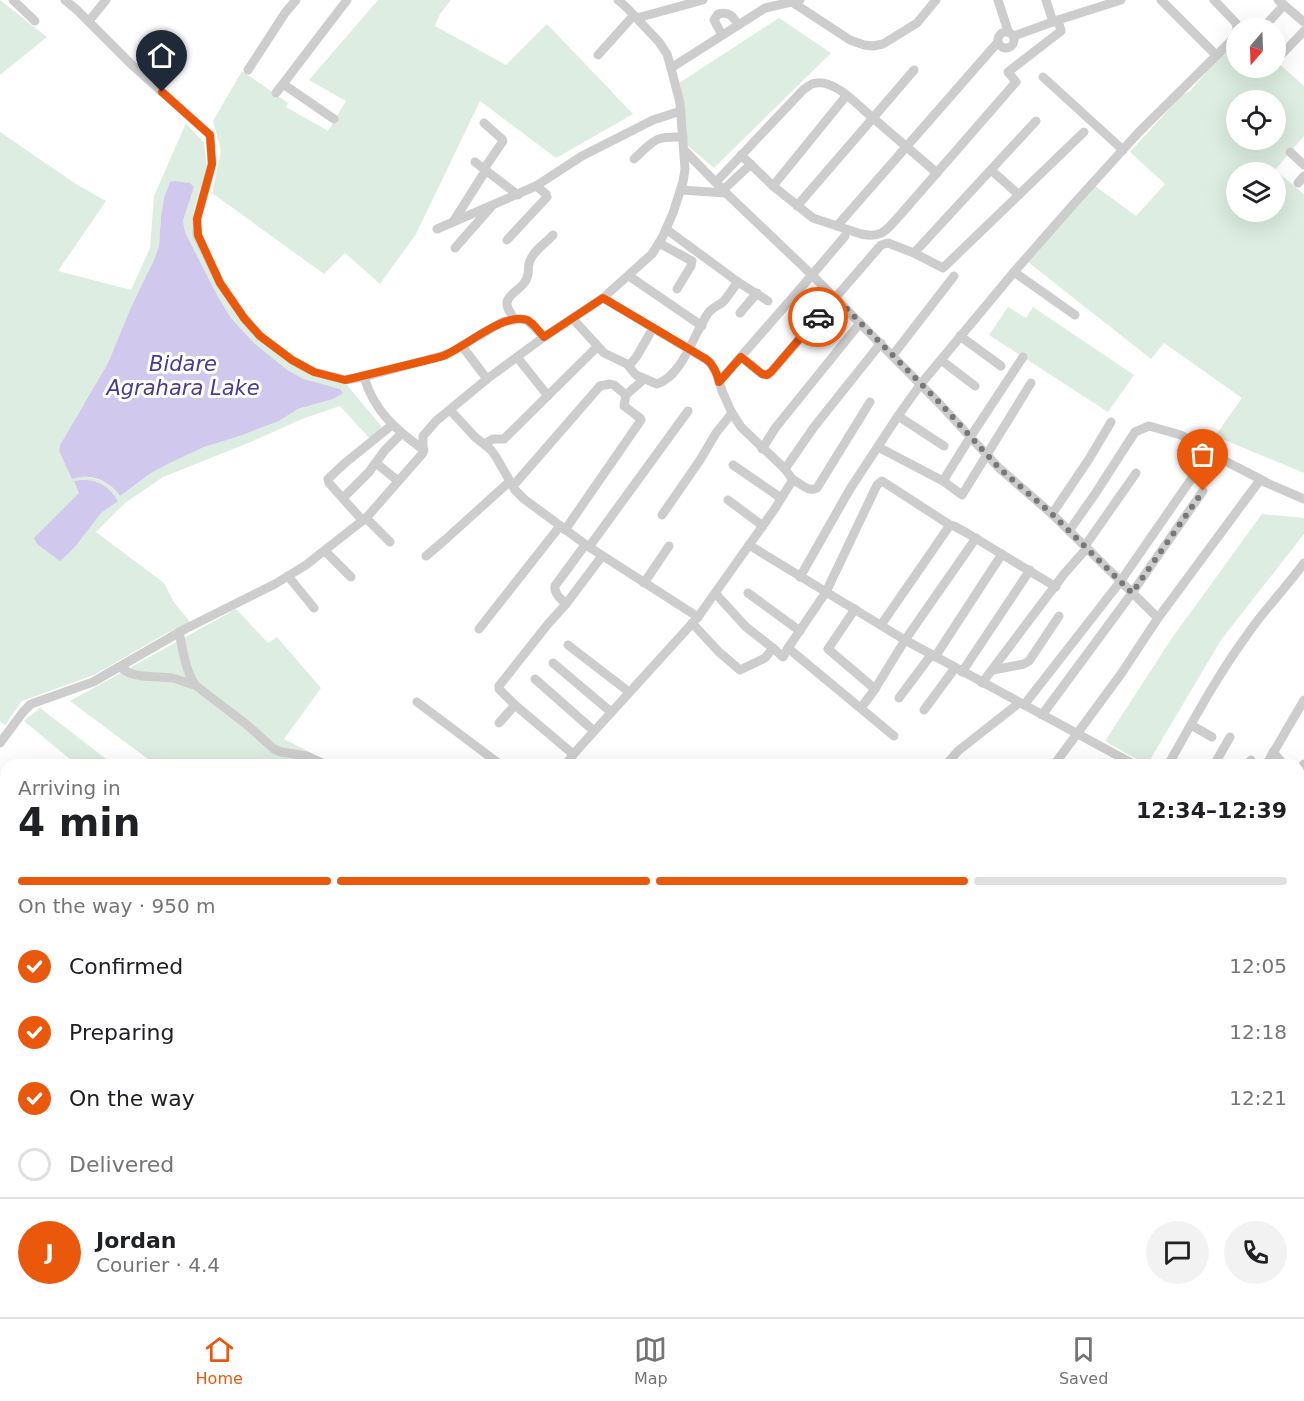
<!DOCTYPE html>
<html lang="en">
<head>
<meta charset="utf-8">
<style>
	body { margin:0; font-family:"DejaVu Sans",sans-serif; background:#f2f2f2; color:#202124; height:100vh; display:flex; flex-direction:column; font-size:22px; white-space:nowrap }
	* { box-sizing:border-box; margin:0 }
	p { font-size:20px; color:#757577 }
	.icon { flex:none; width:33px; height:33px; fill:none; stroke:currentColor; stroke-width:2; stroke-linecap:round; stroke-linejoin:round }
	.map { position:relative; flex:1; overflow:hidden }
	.side { position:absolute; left:0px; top:759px; width:1305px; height:558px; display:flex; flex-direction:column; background:#fff; border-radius:18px 18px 0 0; box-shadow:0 6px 24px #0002 }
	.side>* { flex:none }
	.needle { width:39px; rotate:199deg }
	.buttons { position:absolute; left:1226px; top:18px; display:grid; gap:12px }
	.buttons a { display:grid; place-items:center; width:60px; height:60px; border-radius:50%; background:#fff; box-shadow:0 6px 24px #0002; font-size:30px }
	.pin { position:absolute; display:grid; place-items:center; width:51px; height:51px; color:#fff; margin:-62px -26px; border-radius:50% 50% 50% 0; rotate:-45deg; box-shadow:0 0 6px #0007 }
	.pin .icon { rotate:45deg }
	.courier { position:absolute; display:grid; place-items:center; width:60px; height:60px; margin:-30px; border:4px solid #ea580c; border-radius:50%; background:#fff; color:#222; box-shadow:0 2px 8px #0007 }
	.headline em { font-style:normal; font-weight:700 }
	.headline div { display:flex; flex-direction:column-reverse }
	.headline { display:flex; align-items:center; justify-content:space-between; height:102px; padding:0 18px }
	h1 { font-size:39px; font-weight:700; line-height:45px }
	.bar { display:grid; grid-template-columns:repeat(4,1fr); gap:9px 6px; align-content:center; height:72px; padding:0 18px }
	.bar i { height:8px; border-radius:4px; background:#e0e0e0 }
	.bar .selected { background:#ea580c }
	.bar p { grid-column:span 4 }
	.line { display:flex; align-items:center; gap:15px; padding:0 18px; border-top:2px solid #e0e0e0 }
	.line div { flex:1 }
	.round { display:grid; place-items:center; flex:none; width:63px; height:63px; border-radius:32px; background:#f2f2f2 }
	ol { padding:0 18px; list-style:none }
	li { display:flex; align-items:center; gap:18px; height:66px }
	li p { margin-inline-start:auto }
	li .icon { padding:6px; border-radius:50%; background:#ea580c; color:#fff; stroke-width:4 }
	li:last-child { color:#757577 }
	li i { width:33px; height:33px; border:3px solid #e0e0e0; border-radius:50% }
	.tab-bar { display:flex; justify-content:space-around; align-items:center; height:84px; border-top:2px solid #e0e0e0; background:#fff; font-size:16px; color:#757577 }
	.tab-bar a { display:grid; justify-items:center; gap:3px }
	.tab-bar .selected { color:#ea580c }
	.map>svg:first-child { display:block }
	.green { fill:#ddede1; fill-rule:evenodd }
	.water { fill:#d0c9ed }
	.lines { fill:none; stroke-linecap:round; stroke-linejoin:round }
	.minor { stroke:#cdcdcd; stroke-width:9 }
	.major { stroke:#a8a8a8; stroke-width:12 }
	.highway { stroke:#979797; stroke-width:14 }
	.done { stroke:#787878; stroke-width:6; stroke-dasharray:0 10.8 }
	.route { stroke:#ea580c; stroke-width:8 }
	.labels { text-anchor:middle; stroke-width:6; stroke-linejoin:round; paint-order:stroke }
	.water-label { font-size:21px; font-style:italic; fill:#4b3b94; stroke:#fff }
</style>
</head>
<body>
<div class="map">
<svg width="1304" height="1317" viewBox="0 0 1304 1317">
	<rect width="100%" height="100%" fill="#fff"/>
	<!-- green -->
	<g class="green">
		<path d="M0,0L47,37L0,75Z"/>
		<path d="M378,0H451L440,14L435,26L506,65L547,24L633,114L556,158L480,101L416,234L380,284L345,253L324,274L212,193L221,151L213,121L242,71L288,103L286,107L328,131L346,101L309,80Z"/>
		<path d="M779,18L831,53L714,168L686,144L679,83Z"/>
		<path d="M1236,37V68H1275V60L1304,86V136L1275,170L1304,194V473L1215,436L1242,398L1164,343L1151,359L1028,262L1095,186L1136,216L1165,184L1130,152L1182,95L1190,91ZM1236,100H1275V140H1236ZM1236,172H1275V212H1236Z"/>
		<path d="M186,123L204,143L207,167L194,210L192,228L219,287L235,313L310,375L347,385L382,427L370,439L340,406L302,419L253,441L163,477L125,503L96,532L164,583L174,602L190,622L165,634L94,675L22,701L5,725L0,721V132L76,184L106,201L58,271L131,290L150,248L154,196ZM194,187L183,221L185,232L217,295L231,318L254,343L286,370L304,379L340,389L333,399L298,409L279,421L240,436L204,447L170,463L151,473L120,496C107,480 92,474 72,478L59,451L60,445L108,363L131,307L154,260L159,246L161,216L164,198Z"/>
		<path d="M1008,307L1026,318L1033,307L1134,375L1108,412L989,335Z"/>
		<path d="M1262,514L1304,518V534L1221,640L1147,765L1105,741L1172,638Z"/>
		<path d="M236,609L268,643L277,637L321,688L284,739L335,765H156L70,701Z"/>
		<path d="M40,708L114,765H77L24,721Z"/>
		<path d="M0,1153L6,1157V1311H110L112,1317H0Z"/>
		<path d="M548,1311H693L694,1317H530Z"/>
		<path d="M797,1311H954L955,1317H798Z"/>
		<path d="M1010,1311H1168L1169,1317H1010Z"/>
	</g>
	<!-- water -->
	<g class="water">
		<path d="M174,181L190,183L194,187L183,221L185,232L217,295L231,318L254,343L287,370L304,379L340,389L343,393L333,399L298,409L279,421L240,436L204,447L170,463L151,473L120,496C108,480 91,473 72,479L59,451L60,445L108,363L131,307L154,260L159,246L161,216L164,198L170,182Z"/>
		<path d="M80,480C97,479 109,486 118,501L101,513L74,548L60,561L37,544L34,538L79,493L74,481Z"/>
	</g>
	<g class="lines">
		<!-- minor -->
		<g class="minor">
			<path d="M13,0L35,21"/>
			<path d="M65,0L77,10L133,66L210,135L212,164L197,219V235L220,283L244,318L260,336L292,360L314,372L345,380L364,377L448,354L502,322L519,319L527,320L544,337"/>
			<path d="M998,0L1008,31"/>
			<path d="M1046,0L1053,22"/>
			<path d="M1161,0L1216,55"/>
			<path d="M1214,0L1236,23L1237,28"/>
			<path d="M1278,0L1304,22"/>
			<path d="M792,2L850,40L864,45L873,46L883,44L917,23L936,0"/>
			<path d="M637,18L703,0"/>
			<path d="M89,21L106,0"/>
			<path d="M1263,28L1284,5"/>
			<circle cx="1006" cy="40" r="8"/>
			<path d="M722,35L714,20L718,14C729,11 733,16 738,25"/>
			<path d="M1014,36L1058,20L1121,0"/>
			<path d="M598,55L634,15"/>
			<path d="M1281,55L1304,31"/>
			<path d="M671,68L765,8L800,0"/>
			<path d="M248,70L285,13L296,0"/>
			<path d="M1043,77L1123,150"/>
			<path d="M283,84L334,119"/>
			<path d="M276,93L347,0"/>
			<path d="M684,150L726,193L812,275L845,236"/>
			<path d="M1290,152L1304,165"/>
			<path d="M741,155L773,186L813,218L861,234C883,239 887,229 901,214L1016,82L1008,72L1061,31L1058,20"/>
			<path d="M634,159C655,140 653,136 683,137"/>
			<path d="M475,162L518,195"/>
			<path d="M484,169L503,141L502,139L484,123"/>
			<path d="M991,170L1019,195"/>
			<path d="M716,182L804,89C805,89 811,84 812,84C833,76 858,106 873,118L914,70"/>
			<path d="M1298,183L1304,176"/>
			<path d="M773,186L846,96"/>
			<path d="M681,190L726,193"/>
			<path d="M723,190L751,164"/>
			<path d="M797,206L873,118L937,173"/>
			<path d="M453,222L486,170"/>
			<path d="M837,226L998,42"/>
			<path d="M437,229L536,186L582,156L653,120L681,111"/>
			<path d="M666,229L738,282"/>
			<path d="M507,240L547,197L546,194L536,186"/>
			<path d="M659,243L692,261L691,266L677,289"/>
			<path d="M455,248L491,207"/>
			<path d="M914,253L943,268L1084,132"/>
			<path d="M1014,272L1075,315"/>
			<path d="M629,276L702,326"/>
			<path d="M740,313L757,293"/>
			<path d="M573,319L604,353L627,364L636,375L657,384C683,376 694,332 709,312C713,307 720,305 724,301C729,295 733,288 738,282L768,301"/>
			<path d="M515,320C511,314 506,308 507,302C510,292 522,289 526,280C530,274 527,267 530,261C533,251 546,243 553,235"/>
			<path d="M960,336L1001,366"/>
			<path d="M462,346L487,379"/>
			<path d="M893,355L954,276"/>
			<path d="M517,357L548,396"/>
			<path d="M741,357L762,374L767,375L771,372L881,245L888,243L914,253L1036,121"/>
			<path d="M941,360L975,386"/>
			<path d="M629,366L637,356L653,328"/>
			<path d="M364,377C374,411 396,430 424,450"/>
			<path d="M719,382L812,275L937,401L999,468L1052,514L1158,618"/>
			<path d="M626,395L644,379"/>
			<path d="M450,410L475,437L491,450L496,457L515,490L524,499L589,547L698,617"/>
			<path d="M898,416L944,446"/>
			<path d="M484,444L493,439H504L507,436L597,347"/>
			<path d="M878,447L943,481L962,495L1031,383"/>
			<path d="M762,449L776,427L860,323"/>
			<path d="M376,463L398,481"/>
			<path d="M733,465L781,498"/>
			<path d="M785,469L814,427L881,343"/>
			<path d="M792,479C800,483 809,493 817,488L870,402"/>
			<path d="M943,481L971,436L1023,357"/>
			<path d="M513,486L600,386L610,384L614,385L626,395L624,406L640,418L641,420L565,530"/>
			<path d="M343,498L369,472L385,450L401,434"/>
			<path d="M728,500L763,526"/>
			<path d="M1052,514L1089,459L1111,422"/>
			<path d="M662,515L700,460L716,433L732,413"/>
			<path d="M366,518L390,542"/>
			<path d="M363,521L329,483L328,479L345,463L392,425"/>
			<path d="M1069,531L1095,494L1135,432L1149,426L1181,435L1187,439L1206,453L1227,462L1264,481"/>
			<path d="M749,545L905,640L1135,765"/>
			<path d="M1085,546L1136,473"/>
			<path d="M589,547L688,411"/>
			<path d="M325,551L351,577"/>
			<path d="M426,556L446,539L509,482"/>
			<path d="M288,576L314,608"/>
			<path d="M800,577L850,489L898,416L920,385L1014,272L1071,207L1139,132L1231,41L1236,32"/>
			<path d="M644,583L669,546"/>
			<path d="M715,593L746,627L773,648"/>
			<path d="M748,593L800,631"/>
			<path d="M566,604C561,599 554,594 555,586L585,545"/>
			<path d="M855,609L828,649L875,689"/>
			<path d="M692,623L719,652L740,670L765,658L773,648L783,657L788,648"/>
			<path d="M881,625L950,525"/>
			<path d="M479,629L560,526"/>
			<path d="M179,632C183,650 185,669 195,685L246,724L274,749L281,752L307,756L327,765"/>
			<path d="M568,645L629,692"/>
			<path d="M935,657L1002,554"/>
			<path d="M553,663L611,712"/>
			<path d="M121,667C131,679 157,676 172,678C180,680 187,683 195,685"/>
			<path d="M993,670L1024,664L1029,661L1059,616"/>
			<path d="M962,672L1030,570"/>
			<path d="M535,679L594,731"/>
			<path d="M982,683L1064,574L1087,548"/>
			<path d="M899,698L931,655"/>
			<path d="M417,702L501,765"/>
			<path d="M1024,705L1120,582L1194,475"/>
			<path d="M861,708L875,689L905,640L976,538"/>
			<path d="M924,710L955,668"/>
			<path d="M1042,715L1132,593L1203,491"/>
			<path d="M499,723L515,705"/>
			<path d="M1191,725L1212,737"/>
			<path d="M894,736L788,648L826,592L877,485L882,481L950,525L954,526L967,533L1056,587"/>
			<path d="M0,743L23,712L31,704L93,682L185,629L275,584L306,565L367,517L423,453V436L436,421L487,379L544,337L603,298L652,254L662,238L673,213L683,182L685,169L680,103L671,68L667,54L659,42L627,8L618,0"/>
			<path d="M1273,752L1284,765"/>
			<path d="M573,754L515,705L499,689V686L548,624L566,604L602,556"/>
			<path d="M565,765L578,749L698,617L774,510L792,481V479L785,469L741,427L732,413L722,391L717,375L710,362L603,298"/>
			<path d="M946,765L958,751L1019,703"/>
			<path d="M1054,765L1121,674L1158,618L1260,480L1304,499"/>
			<path d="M1168,765C1193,721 1217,676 1247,635C1264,610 1286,588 1304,563"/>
			<path d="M1214,765L1230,737"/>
			<path d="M1247,765L1251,760"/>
			<path d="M1266,765L1304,700"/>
			<path d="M1299,773L1304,764"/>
			<path d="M0,779L6,783"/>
			<path d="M1299,781L1304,786"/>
			<path d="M1299,849L1304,841"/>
			<path d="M1299,860L1304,864"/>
			<path d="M1299,890L1304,883"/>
			<path d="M0,901L6,902"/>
			<path d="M1299,929L1304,923"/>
			<path d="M1299,1092L1304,1095"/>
			<path d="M1299,1121L1304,1126"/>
			<path d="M0,1145L6,1150"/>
			<path d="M1299,1187L1304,1180"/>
			<path d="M118,1311L120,1317"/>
			<path d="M702,1311L703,1317"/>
			<path d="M785,1311L786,1317"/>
			<path d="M1230,1311L1239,1315V1317"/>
			<path d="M1297,1317L1304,1308"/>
		</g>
		<!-- major -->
		<g class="major">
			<path d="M1299,1029L1304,1028"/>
			<path d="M1299,1070L1304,1068"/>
			<path d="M1299,1159L1304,1164"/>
			<path d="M339,1317L358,1311"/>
			<path d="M486,1317L506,1311"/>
		</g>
		<!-- highway -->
		<g class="highway">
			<path d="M1299,1043L1304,1041"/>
			<path d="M1299,1054L1304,1053"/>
			<path d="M387,1317L406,1311"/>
			<path d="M447,1317L467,1311"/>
		</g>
	</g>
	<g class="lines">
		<!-- done -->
		<path class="done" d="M818,317L835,297L938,401L999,468L1052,514L1132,593L1203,491"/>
		<!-- route -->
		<path class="route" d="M162,92L210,135L212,164L197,219L198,235L220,283L244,318L260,336L292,360L314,372L345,380L436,358C440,357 445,356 449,353C468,344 506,312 527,320C534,323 539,332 544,337L603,298L706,359C714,365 717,373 719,382L741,357L762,374L767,375L771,372L818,317"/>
	</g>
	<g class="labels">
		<!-- water labels -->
		<g class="water-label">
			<text x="183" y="371">Bidare<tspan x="183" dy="24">Agrahara Lake</tspan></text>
		</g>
	</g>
</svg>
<div class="buttons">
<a><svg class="needle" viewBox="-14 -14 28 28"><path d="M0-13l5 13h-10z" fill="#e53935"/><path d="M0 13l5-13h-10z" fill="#757577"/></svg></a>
<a><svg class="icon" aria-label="locate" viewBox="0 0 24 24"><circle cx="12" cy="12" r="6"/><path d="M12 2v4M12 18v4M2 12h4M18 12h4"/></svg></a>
<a><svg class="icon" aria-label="layers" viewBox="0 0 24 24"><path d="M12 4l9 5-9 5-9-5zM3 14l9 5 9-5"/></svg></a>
</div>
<div class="pin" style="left:1203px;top:491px;background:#ea580c"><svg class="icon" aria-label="bag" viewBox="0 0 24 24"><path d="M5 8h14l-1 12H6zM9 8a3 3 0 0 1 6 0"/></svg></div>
<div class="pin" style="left:162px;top:92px;background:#1f2937"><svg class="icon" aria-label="home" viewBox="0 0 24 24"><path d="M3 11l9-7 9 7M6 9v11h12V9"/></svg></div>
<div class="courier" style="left:818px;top:317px"><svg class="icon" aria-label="car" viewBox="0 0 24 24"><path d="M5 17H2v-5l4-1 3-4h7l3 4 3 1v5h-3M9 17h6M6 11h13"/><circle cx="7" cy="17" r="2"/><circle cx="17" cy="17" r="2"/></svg></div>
<section class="side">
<div class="headline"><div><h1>4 min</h1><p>Arriving in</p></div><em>12:34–12:39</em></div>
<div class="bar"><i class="selected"></i><i class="selected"></i><i class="selected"></i><i></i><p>On the way · 950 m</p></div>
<ol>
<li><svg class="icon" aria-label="check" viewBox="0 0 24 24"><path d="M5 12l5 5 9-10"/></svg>Confirmed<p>12:05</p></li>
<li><svg class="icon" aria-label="check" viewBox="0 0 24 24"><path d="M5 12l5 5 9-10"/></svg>Preparing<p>12:18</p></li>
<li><svg class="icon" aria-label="check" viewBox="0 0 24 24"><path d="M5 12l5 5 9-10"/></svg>On the way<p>12:21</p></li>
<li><i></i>Delivered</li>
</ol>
<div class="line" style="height:108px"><b class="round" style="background:#ea580c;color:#fff">J</b><div><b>Jordan</b><p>Courier · 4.4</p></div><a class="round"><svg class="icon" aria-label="chat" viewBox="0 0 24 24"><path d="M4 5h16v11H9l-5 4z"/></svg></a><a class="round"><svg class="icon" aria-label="phone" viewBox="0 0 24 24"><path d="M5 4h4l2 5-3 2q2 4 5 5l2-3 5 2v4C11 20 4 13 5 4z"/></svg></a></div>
</section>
</div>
<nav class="tab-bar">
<a class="selected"><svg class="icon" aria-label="home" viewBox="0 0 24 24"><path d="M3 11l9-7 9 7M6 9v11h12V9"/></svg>Home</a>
<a><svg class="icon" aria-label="map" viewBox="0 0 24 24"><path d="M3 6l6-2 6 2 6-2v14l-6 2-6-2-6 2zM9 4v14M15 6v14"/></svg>Map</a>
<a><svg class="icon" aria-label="saved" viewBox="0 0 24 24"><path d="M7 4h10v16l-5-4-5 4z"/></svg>Saved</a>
</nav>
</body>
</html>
